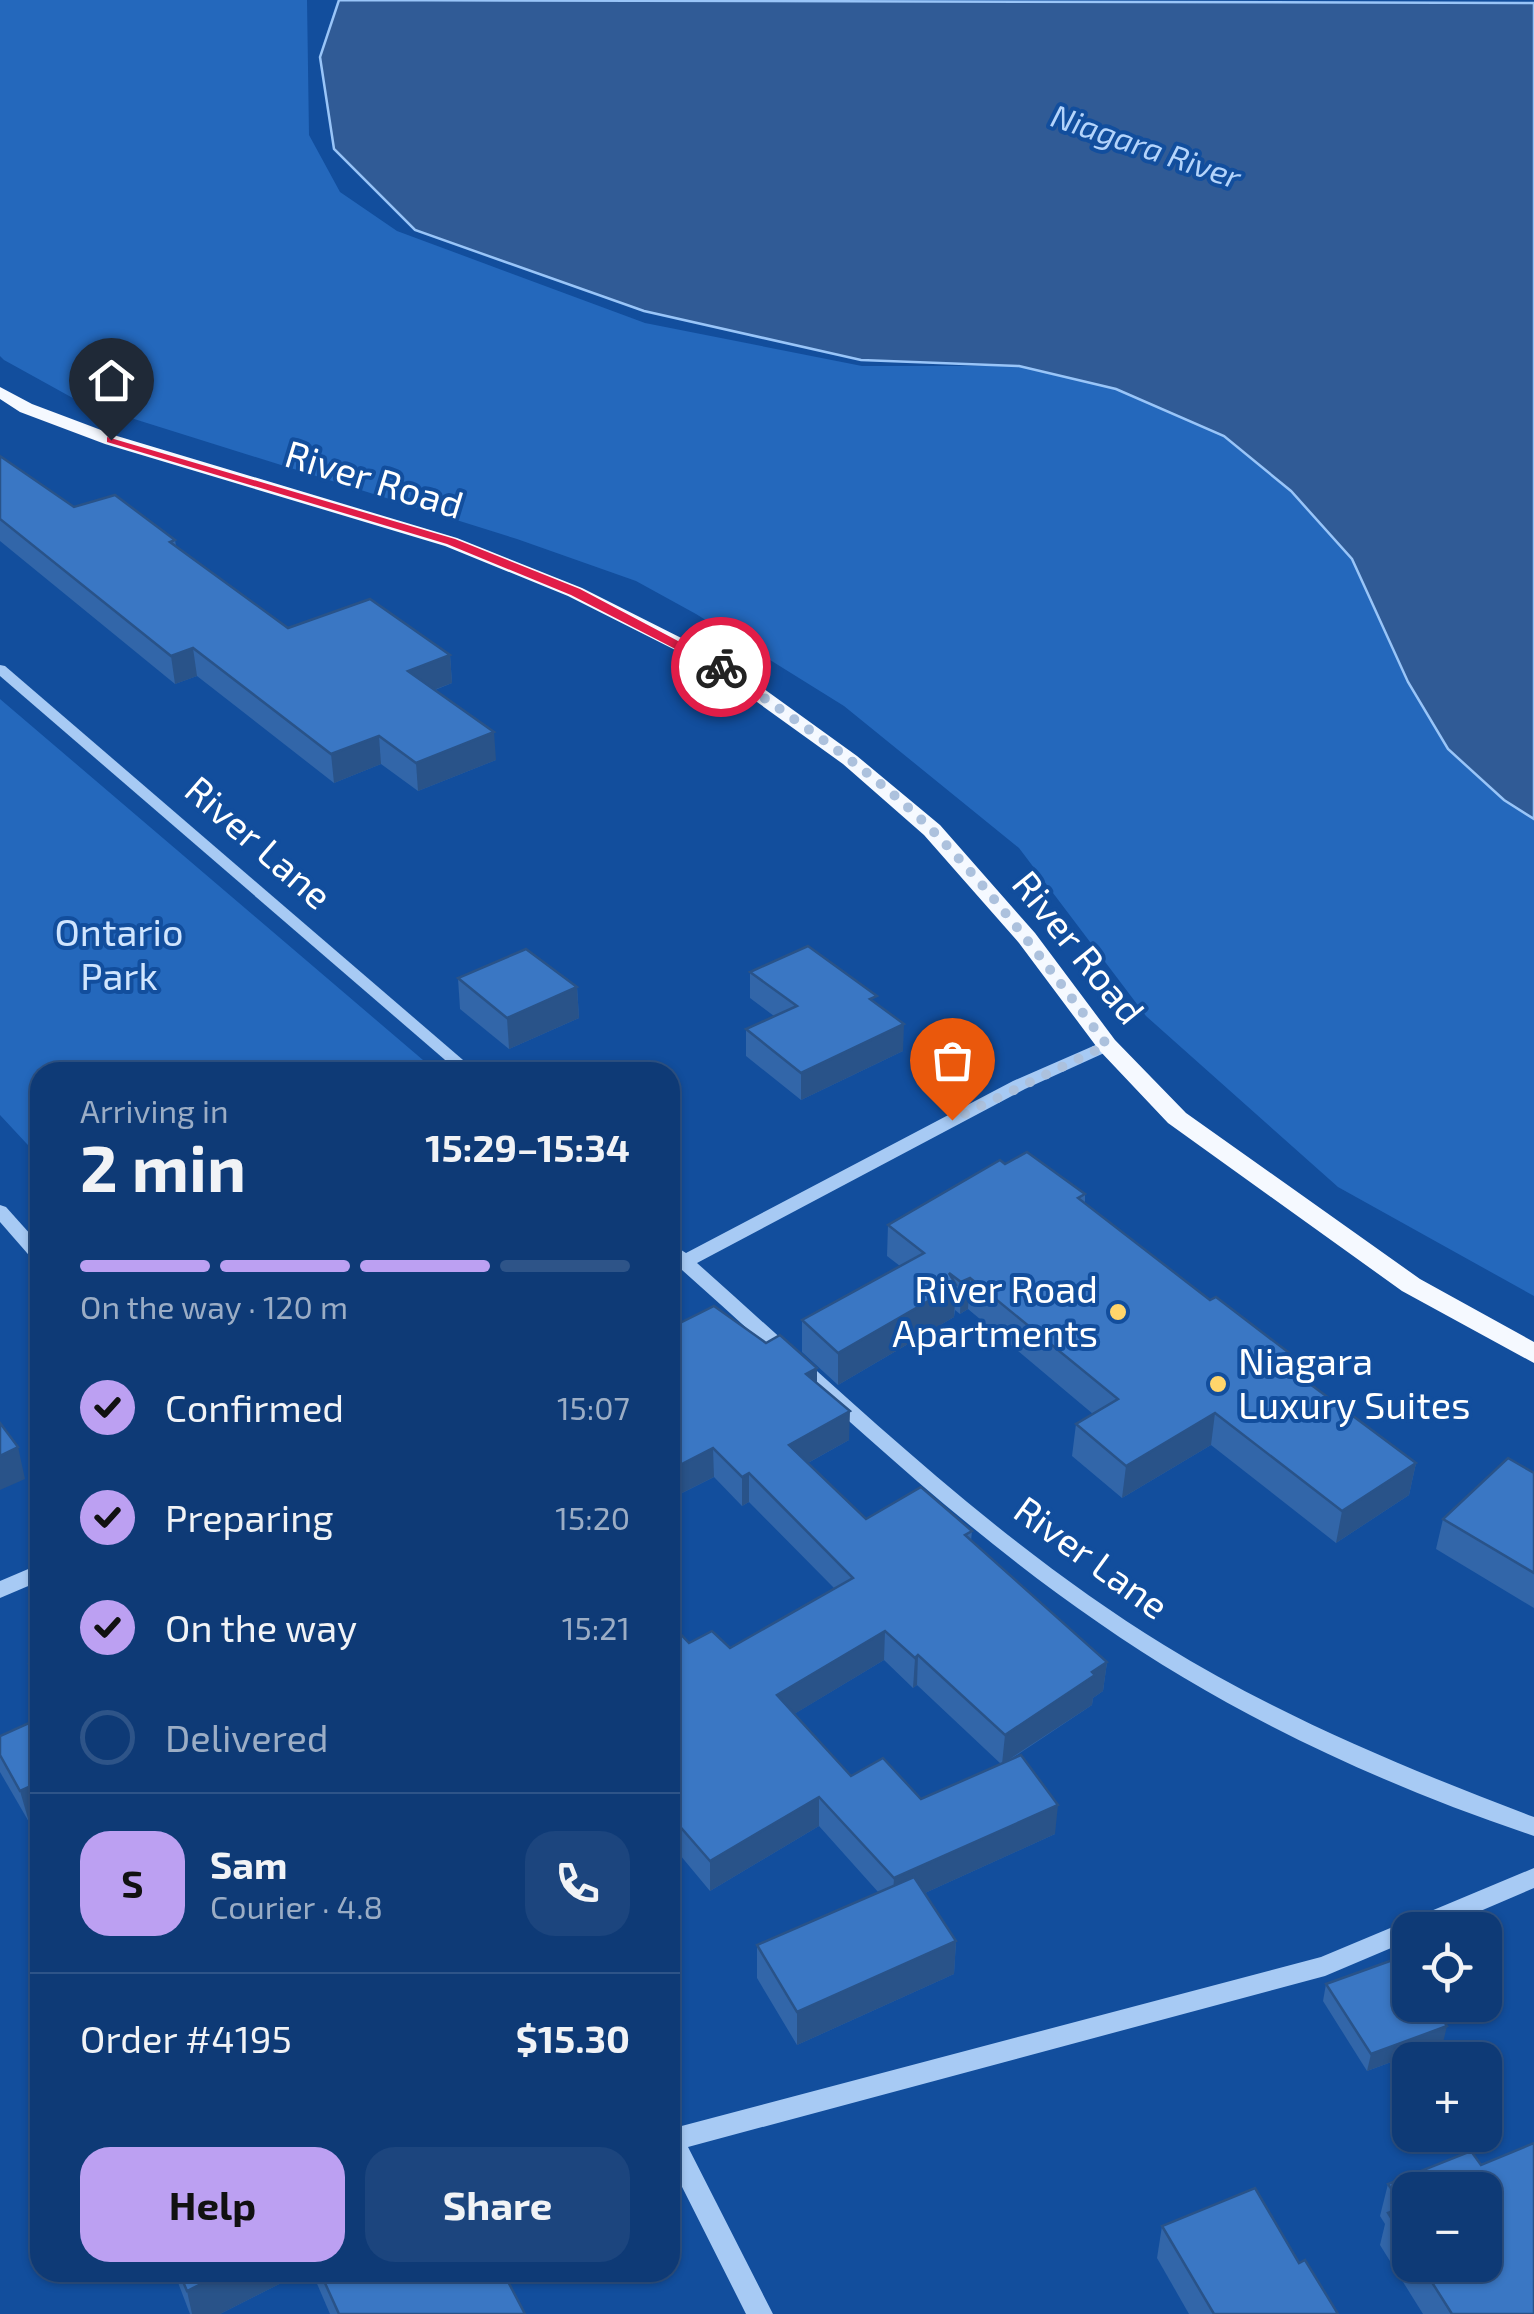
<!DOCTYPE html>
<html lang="en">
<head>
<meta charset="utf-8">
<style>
	body { margin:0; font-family:"Exo 2",sans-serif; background:#1c457e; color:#f1f3f6; height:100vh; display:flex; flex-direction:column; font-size:38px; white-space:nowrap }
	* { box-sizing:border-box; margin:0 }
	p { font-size:32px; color:#9badc5 }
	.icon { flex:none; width:55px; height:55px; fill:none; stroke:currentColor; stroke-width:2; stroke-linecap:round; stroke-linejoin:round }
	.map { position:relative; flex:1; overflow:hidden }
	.drawer { position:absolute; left:30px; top:1062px; width:650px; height:1220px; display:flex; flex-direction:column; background:#0e3a76; border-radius:30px; box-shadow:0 2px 8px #0004,0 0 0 2px #2e5488 }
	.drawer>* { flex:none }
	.controls { position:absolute; left:1392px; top:1912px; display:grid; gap:20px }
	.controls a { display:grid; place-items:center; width:110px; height:110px; border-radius:20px; background:#0e3a76; box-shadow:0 2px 8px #0004,0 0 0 2px #2e5488; font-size:50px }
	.pin { position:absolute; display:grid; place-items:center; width:85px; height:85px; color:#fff; margin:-102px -42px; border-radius:50% 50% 50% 0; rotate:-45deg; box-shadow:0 0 10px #0007 }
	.pin .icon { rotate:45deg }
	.courier { position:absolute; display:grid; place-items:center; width:100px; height:100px; margin:-50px; border:8px solid #e11d48; border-radius:50%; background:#fff; color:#222; box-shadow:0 2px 12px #0007 }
	.summary em { font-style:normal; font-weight:700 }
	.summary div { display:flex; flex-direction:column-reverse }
	.summary { display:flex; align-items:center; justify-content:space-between; height:170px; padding:0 50px }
	h1 { font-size:65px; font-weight:700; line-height:75px }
	.bar { display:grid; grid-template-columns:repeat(4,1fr); gap:15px 10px; align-content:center; height:120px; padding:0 50px }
	.bar i { height:12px; border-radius:8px; background:#2e5488 }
	.bar .current { background:#bca0f2 }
	.bar p { grid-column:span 4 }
	.line { display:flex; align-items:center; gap:25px; padding:0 50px; border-top:2px solid #2e5488 }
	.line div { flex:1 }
	.round { display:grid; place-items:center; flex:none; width:105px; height:105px; border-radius:30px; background:#1c457e }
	ol { padding:0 50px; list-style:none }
	li { display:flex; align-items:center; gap:30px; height:110px }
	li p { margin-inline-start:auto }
	li .icon { padding:10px; border-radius:50%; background:#bca0f2; color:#111; stroke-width:4 }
	li:last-child { color:#9badc5 }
	li i { width:55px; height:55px; border:5px solid #2e5488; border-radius:50% }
	.button { display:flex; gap:20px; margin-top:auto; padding:20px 50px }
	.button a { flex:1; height:115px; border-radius:30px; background:#bca0f2; color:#111; font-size:40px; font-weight:700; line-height:115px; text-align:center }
	.button a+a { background:#1c457e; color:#f1f3f6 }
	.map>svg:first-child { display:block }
	.green { fill:#2468bc }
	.water { fill:#305b96; stroke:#99c5f8; stroke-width:2.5 }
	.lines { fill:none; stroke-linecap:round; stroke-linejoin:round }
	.minor { fill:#a7caf4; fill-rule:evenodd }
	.major { fill:#f5f9ff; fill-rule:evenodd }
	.wall { fill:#3266a9; fill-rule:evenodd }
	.shaded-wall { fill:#295389 }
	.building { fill:#3a77c4; stroke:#295389; stroke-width:2.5 }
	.route { fill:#e11d48 }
	.done { stroke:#acc1dd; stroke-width:10; stroke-dasharray:0 18 }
	.poi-dot { fill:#ffd56b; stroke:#124e9d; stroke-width:4 }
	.labels { text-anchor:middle; stroke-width:8; stroke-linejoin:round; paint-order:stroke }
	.far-water-label { font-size:32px; font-style:italic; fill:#b4d4fb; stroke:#124e9d }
	.street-label { font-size:38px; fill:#fff; stroke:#124e9d }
	.park-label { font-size:38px; fill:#d0e5fe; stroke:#124e9d }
	.poi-label { font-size:38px; fill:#fff; stroke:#124e9d; text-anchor:end }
</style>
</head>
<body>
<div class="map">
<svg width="1534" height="2314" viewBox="0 0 1534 2314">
	<rect width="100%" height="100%" fill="#124e9d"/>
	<!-- green -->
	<g class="green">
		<path d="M0,0H307L309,135L340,192L397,231L645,323L862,366H1018L1116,389L1224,436L1291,491L1352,559L1408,682L1504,800L1534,819V1296L1338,1187L1146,1016L1019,848L844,706L696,614L636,581L517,539L80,402L4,360L0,356Z"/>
		<path d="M0,699L437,1072H40V1158L0,1115Z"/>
	</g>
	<!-- water -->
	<path class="water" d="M339,0L1534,3V819L1504,800L1448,749L1408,682L1352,559L1291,491L1224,436L1116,389L1019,366L861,360L644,311L415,230L334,149L320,57Z"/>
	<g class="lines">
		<!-- minor -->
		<g class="minor">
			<path d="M0,665L5,666L477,1072H459L0,676Z"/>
			<path d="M1107,1040L1115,1045L1113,1049L1025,1089L697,1263C847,1396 993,1540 1164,1645C1281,1717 1407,1769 1534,1817V1836C1382,1785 1231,1715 1099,1623C949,1520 818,1391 682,1270L670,1275V1243L686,1253L1013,1081Z"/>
			<path d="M0,1205L6,1207L40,1245V1263L34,1261L0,1222Z"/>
			<path d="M40,1564V1581L0,1598V1581Z"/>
			<path d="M1534,1868V1888L1436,1930H1410V1940L1325,1976L688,2147L773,2314H746L670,2163V2127L674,2128L1321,1957Z"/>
		</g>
		<!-- major -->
		<path class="major" d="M0,387L32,404L117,436L457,538L582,588L721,658L857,756L940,825L1035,933L1115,1040L1186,1113L1420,1279L1534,1342V1363L1402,1291L1168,1123L1099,1050L1019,943L924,835L843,764L707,666L568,596L445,546L105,444L20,412L0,399Z"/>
	</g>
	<!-- wall -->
	<g class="wall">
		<path d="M0,456L74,507L175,540L176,546L288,628L450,655L452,683L435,690L496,760L418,791L381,764L334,783L197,676L175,684L0,541Z"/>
		<path d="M750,972L876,1004L903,1051L801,1100L746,1056V1029L774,1016L750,998Z"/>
		<path d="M458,978L577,987L579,1018L509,1049L460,1009Z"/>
		<path d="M1005,1164L1085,1194V1203L1210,1300L1301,1362L1299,1376L1416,1463L1409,1495L1336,1543L1211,1445L1122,1498L1072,1456L1076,1424L1093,1414L968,1309L960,1314L955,1310L954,1317L838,1385L802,1352V1320L900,1266L887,1256L888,1225Z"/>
		<path d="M766,1343L817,1368V1383L849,1440L808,1463L866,1519L972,1531L971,1541L1107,1662L1103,1691L1093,1698L1092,1705L1008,1761L1055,1834L925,1893L956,1941L954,1974L797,2045L757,1978V1945L879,1893L819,1826L710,1891L670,1843V1623L689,1643L730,1648L834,1588L749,1502L742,1506L714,1477L670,1499ZM884,1660L913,1688L917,1685L1001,1764L921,1799L851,1776L794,1714Z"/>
		<path d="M1534,1473V1608L1436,1549L1443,1519Z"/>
		<path d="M40,1659V1701L37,1696L29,1664Z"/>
		<path d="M40,1718V1816L29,1822L0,1772V1736Z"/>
		<path d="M1326,1984L1443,2043L1367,2071L1323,2001Z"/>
		<path d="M1534,2143V2314H1423L1380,2245L1385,2224L1380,2216L1388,2184L1471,2151L1481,2165ZM1410,2190H1485V2265H1410Z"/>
		<path d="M1162,2226L1299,2263L1338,2314H1189L1157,2258Z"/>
		<path d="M174,2272H303L220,2314H190Z"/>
		<path d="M312,2272H503L525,2314H330Z"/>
	</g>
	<!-- shaded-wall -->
	<g class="shaded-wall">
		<path d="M193,648L197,676L175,684L171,656Z"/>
		<path d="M450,655L452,683L410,699L408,671Z"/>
		<path d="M494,732L496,760L418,791L416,763Z"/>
		<path d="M379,736L381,764L334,783L331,754Z"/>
		<path d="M577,987L579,1018L509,1049L507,1018Z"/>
		<path d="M904,1024L903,1051L801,1100V1073Z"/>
		<path d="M970,1278L968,1309L960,1314L961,1282Z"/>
		<path d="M956,1285L954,1317L838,1385V1353Z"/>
		<path d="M1301,1362L1296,1394L1290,1369Z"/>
		<path d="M817,1368V1397L806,1374Z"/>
		<path d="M850,1411L849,1440L788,1474L789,1445Z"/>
		<path d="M1215,1413L1211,1445L1122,1498L1126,1466Z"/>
		<path d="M18,1447L25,1479L0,1490V1456Z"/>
		<path d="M713,1448L714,1477L670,1499V1470Z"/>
		<path d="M1416,1463L1409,1495L1336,1543L1342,1511Z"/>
		<path d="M749,1473V1502L742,1506V1477Z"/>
		<path d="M885,1631L884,1660L776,1725L777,1695Z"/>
		<path d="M918,1655L917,1685L913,1688L915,1658Z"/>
		<path d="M1107,1662L1103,1691L1093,1698L1092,1705L1002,1764L1005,1735Z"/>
		<path d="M40,1782V1816L29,1822L20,1791Z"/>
		<path d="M819,1797V1826L710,1891V1861Z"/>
		<path d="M1058,1805L1055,1834L892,1908L894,1878Z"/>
		<path d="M956,1941L954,1974L797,2045V2012Z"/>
		<path d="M1447,2026L1443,2043L1367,2071L1371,2054Z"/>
		<path d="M225,2272H303L220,2314H192L187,2291Z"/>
	</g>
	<!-- building -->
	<g class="building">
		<path d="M0,456L74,507L115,495L175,540L170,542L288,628L370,599L450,655L408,671L494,732L416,763L379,736L331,754L193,648L171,656L0,519Z"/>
		<path d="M808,946L877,996L870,999L904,1024L801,1073L746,1029L797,1006L750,972Z"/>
		<path d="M526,949L577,987L507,1018L458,978Z"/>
		<path d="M1027,1152L1085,1194L1078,1198L1210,1300L1216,1297L1301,1362L1290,1369L1416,1463L1342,1511L1215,1413L1126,1466L1076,1424L1118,1399L970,1278L961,1282L949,1273L956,1285L838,1353L802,1320L924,1253L888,1225L1000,1160L1005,1164Z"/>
		<path d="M714,1306L766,1343L780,1335L817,1368L806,1374L850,1411L789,1445L866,1519L921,1487L972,1531L965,1535L1107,1662L1092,1672L1095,1675L1005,1735L918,1655L915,1658L885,1631L777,1695L851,1776L883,1758L921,1799L1021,1755L1058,1805L894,1878L819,1797L710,1861L670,1815V1623L689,1643L712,1631L730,1648L853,1578L749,1473L742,1477L713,1448L670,1470V1328Z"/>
		<path d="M0,1423L18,1447L0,1456Z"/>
		<path d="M1508,1458L1534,1473V1573L1443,1519Z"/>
		<path d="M40,1659V1683L29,1664Z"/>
		<path d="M40,1718V1782L20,1791L0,1755V1736Z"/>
		<path d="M914,1877L956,1941L797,2012L757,1945Z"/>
		<path d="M1401,1957L1410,1970V2005H1433L1447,2026L1371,2054L1326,1984Z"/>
		<path d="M1534,2143V2314H1452L1421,2265H1485V2190H1410V2248L1388,2213L1404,2207L1388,2184L1471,2151L1481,2165Z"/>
		<path d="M1255,2188L1299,2263L1305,2260L1338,2314H1214L1162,2226Z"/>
		<path d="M179,2272H225L187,2291Z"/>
		<path d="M320,2272H503L525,2314H339Z"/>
	</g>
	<!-- route -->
	<path class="route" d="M107,437L455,539L580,589L727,667L716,670L571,595L447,544L107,442Z"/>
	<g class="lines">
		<!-- done -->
		<path class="done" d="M721,667C792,719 870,768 933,831C997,897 1052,972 1107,1045L952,1120"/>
	</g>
	<!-- markers -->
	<g class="poi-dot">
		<circle cx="1118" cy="1312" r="10"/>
		<circle cx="1218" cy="1384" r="10"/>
	</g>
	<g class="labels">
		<!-- far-water labels -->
		<g class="far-water-label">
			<text transform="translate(1146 147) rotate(19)" y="11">Niagara River</text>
		</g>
		<!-- street labels -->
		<g class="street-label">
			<text transform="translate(374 480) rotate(17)" y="13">River Road</text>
			<text transform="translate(258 843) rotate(41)" y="13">River Lane</text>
			<text transform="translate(1078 948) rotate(51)" y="13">River Road</text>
			<text transform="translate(1091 1558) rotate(36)" y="13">River Lane</text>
		</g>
		<!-- park labels -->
		<g class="park-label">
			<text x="119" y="946">Ontario<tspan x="119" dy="44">Park</tspan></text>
		</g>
		<!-- poi labels -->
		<g class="poi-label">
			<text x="1098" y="1303">River Road<tspan x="1098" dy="44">Apartments</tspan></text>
			<text x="1238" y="1375" text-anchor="start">Niagara<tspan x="1238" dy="44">Luxury Suites</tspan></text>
		</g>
	</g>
</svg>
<div class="controls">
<a><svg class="icon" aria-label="locate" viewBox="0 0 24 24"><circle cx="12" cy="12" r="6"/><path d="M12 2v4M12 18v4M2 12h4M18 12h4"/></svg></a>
<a>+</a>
<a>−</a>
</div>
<div class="pin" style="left:952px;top:1120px;background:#ea580c"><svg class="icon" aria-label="bag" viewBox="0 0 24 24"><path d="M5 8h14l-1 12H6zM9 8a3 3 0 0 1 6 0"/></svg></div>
<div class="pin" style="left:111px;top:440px;background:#1f2937"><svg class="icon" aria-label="home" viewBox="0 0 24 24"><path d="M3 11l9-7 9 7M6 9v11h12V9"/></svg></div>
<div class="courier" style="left:721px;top:667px"><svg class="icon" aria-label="bike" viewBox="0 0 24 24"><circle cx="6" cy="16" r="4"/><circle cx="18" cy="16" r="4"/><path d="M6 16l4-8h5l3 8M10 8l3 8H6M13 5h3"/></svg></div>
<section class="drawer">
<div class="summary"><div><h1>2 min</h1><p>Arriving in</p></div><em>15:29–15:34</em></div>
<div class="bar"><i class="current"></i><i class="current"></i><i class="current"></i><i></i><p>On the way · 120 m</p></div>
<ol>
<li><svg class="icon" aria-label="check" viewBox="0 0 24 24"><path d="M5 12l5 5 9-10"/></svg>Confirmed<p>15:07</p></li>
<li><svg class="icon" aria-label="check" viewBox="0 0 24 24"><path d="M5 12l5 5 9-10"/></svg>Preparing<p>15:20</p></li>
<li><svg class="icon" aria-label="check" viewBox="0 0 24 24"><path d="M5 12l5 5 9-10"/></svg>On the way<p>15:21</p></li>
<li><i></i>Delivered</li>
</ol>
<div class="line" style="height:180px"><b class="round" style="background:#bca0f2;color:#111">S</b><div><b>Sam</b><p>Courier · 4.8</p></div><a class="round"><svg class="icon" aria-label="phone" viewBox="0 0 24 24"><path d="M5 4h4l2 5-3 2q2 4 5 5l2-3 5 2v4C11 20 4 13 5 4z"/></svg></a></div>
<div class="line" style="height:130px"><div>Order #4195</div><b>$15.30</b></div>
<div class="button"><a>Help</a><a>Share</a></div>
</section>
</div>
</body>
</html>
